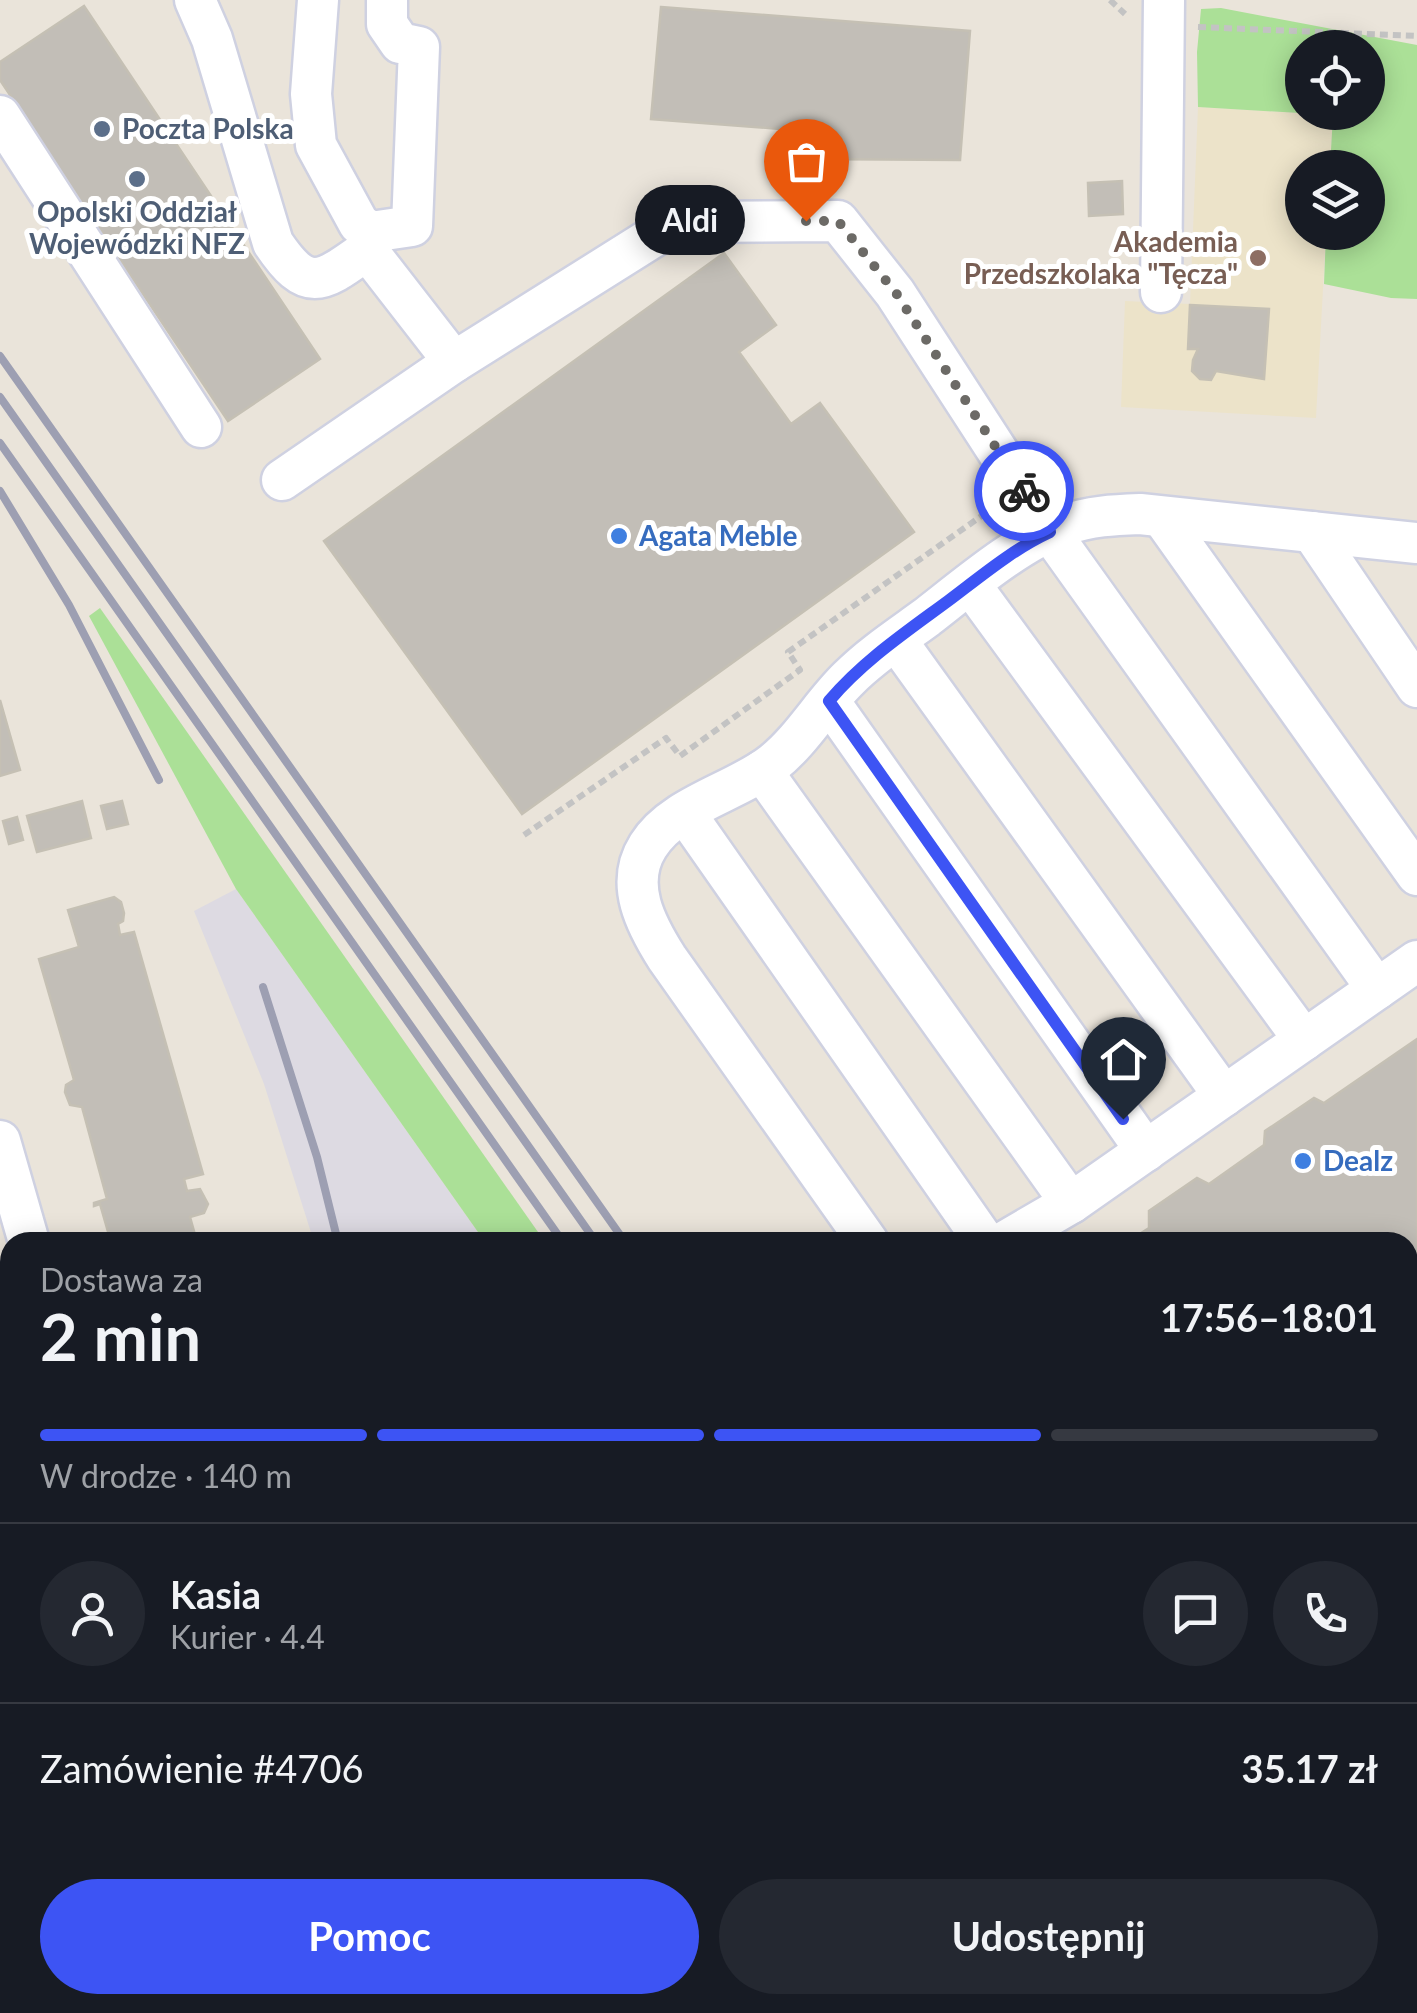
<!DOCTYPE html>
<html lang="pl">
<head>
<meta charset="utf-8">
<style>
	body { margin:0; font-family:Lato,sans-serif; background:#242831; color:#f1f3f6; height:100vh; display:flex; flex-direction:column; font-size:38px; white-space:nowrap }
	* { box-sizing:border-box; margin:0 }
	p { font-size:32px; color:#9ea1a6 }
	.icon { flex:none; width:55px; height:55px; fill:none; stroke:currentColor; stroke-width:2; stroke-linecap:round; stroke-linejoin:round }
	.map { position:relative; flex:1; overflow:hidden }
	.sheet { position:absolute; left:0px; top:1232px; width:1418px; height:782px; display:flex; flex-direction:column; background:#171b24; border-radius:30px 30px 0 0; box-shadow:0 5px 25px #0003 }
	.sheet>* { flex:none }
	.fabs { position:absolute; left:1285px; top:30px; display:grid; gap:20px }
	.fabs a { display:grid; place-items:center; width:100px; height:100px; border-radius:50%; background:#171b24; box-shadow:0 5px 25px #0003; font-size:50px }
	.pin { position:absolute; display:grid; place-items:center; width:85px; height:85px; color:#fff; margin:-102px -42px; border-radius:50% 50% 50% 0; rotate:-45deg; box-shadow:0 0 10px #0007 }
	.pin .icon { rotate:45deg }
	.courier { position:absolute; display:grid; place-items:center; width:100px; height:100px; margin:-50px; border:8px solid #3d54f4; border-radius:50%; background:#fff; color:#222; box-shadow:0 2px 12px #0007 }
	.bubble { position:absolute; height:70px; border-radius:35px; background:#171b24; box-shadow:0 5px 25px #0003; font-size:32px; font-weight:700; line-height:70px; text-align:center }
	.headline em { font-style:normal; font-weight:700 }
	.headline div { display:flex; flex-direction:column-reverse }
	.headline { display:flex; align-items:center; justify-content:space-between; height:170px; padding:0 40px }
	h1 { font-size:65px; font-weight:700; line-height:75px }
	.bar { display:grid; grid-template-columns:repeat(4,1fr); gap:15px 10px; align-content:center; height:120px; padding:0 40px }
	.bar i { height:12px; border-radius:8px; background:#363941 }
	.bar .selected { background:#3d54f4 }
	.bar p { grid-column:span 4 }
	.line { display:flex; align-items:center; gap:25px; padding:0 40px; border-top:2px solid #363941 }
	.line div { flex:1 }
	.round { display:grid; place-items:center; flex:none; width:105px; height:105px; border-radius:52px; background:#242831 }
	.cta { display:flex; gap:20px; margin-top:auto; padding:20px 40px }
	.cta a { flex:1; height:115px; border-radius:60px; background:#3d54f4; color:#fff; font-size:40px; font-weight:700; line-height:115px; text-align:center }
	.cta a+a { background:#242831; color:#f1f3f6 }
	.map>svg:first-child { display:block }
	.industrial { fill:#dddae2 }
	.education { fill:#ece3c9 }
	.green { fill:#abe097; fill-rule:evenodd }
	.pitch { fill:#bee793 }
	.building { fill:#c2beb7; stroke:#c5c0b4; stroke-width:2.5 }
	.lines { fill:none; stroke-linecap:round; stroke-linejoin:round }
	.minor-casing { stroke:#cfd1e1; stroke-width:45 }
	.path { stroke:#c3c3c3; stroke-width:6; stroke-dasharray:8 5; stroke-linecap:butt }
	.minor { stroke:#fff; stroke-width:40 }
	.rail { stroke:#9d9fb2; stroke-width:8 }
	.done { stroke:#6c6a66; stroke-width:10; stroke-dasharray:0 18 }
	.route { stroke:#3d54f4; stroke-width:12 }
	.service-dot { fill:#5c6f8a; stroke:#fff; stroke-width:4 }
	.education-dot { fill:#8d6e63; stroke:#fff; stroke-width:4 }
	.shop-dot { fill:#3f7fe0; stroke:#fff; stroke-width:4 }
	.labels { text-anchor:middle; stroke-width:10; stroke-linejoin:round; paint-order:stroke }
	.service-label { font-size:28px; font-weight:bold; fill:#4e5e75; stroke:#fff; text-anchor:start }
	.education-label { font-size:28px; font-weight:bold; fill:#785e54; stroke:#fff; text-anchor:end }
	.shop-label { font-size:28px; font-weight:bold; fill:#366cbe; stroke:#fff; text-anchor:start }
</style>
</head>
<body>
<div class="map">
<svg width="1417" height="2013" viewBox="0 0 1417 2013">
	<rect width="100%" height="100%" fill="#eae4da"/>
	<!-- industrial -->
	<g class="industrial">
		<path d="M236,889L485,1242H314L264,1084L194,911Z"/>
		<path d="M449,2005H1022L1027,2013H450Z"/>
	</g>
	<!-- education -->
	<g class="education">
		<path d="M1198,107L1333,115L1330,167L1302,168V232L1326,233L1316,418L1121,407L1125,301L1190,304Z"/>
		<path d="M0,1811L10,1812V2005H203L205,2013H0Z"/>
	</g>
	<!-- green -->
	<g class="green">
		<path d="M1221,8L1417,45V299L1391,298L1324,284L1326,233L1368,232V168L1330,167L1333,115L1198,107L1197,52L1201,9ZM1302,48H1368V112H1302Z"/>
		<path d="M100,608L545,1242H485L236,889L89,616Z"/>
		<path d="M1022,2005H1080L1086,2013H1027Z"/>
	</g>
	<!-- pitch -->
	<path class="pitch" d="M0,1873L10,1874V2005H43V2013H0Z"/>
	<!-- building -->
	<g class="building">
		<path d="M84,6L320,359L228,421L0,80V62Z"/>
		<path d="M661,7L970,31L960,160L804,159L806,131L651,119Z"/>
		<path d="M1122,181L1123,214L1089,216L1088,183Z"/>
		<path d="M724,253L776,325L739,352L791,424L820,403L914,532L522,814L324,541Z"/>
		<path d="M1190,305L1269,309L1264,379L1216,371L1211,380L1200,379L1192,371L1193,360L1198,349H1188Z"/>
		<path d="M0,700L20,770L0,776Z"/>
		<path d="M82,801L91,838L37,852L27,816Z"/>
		<path d="M122,801L128,824L107,829L101,806Z"/>
		<path d="M17,817L23,840L9,844L3,821Z"/>
		<path d="M114,897L121,902L124,913L123,921L118,924L120,935L134,932L203,1174L184,1179L187,1191L200,1189L208,1204L204,1213L190,1217L197,1242H111L100,1204L94,1206V1203L107,1199L82,1107L70,1105L65,1092L66,1085L74,1080L39,959L79,947L68,910Z"/>
		<path d="M1417,1039V1330L1408,1336V1242H1127L1149,1228V1211L1197,1178L1209,1184L1264,1145L1265,1131L1314,1098L1324,1103Z"/>
		<path d="M10,1416V1485L0,1488V1418Z"/>
		<path d="M1417,1432V1971L1408,1957V1439Z"/>
		<path d="M0,1648H10V1715L0,1714Z"/>
		<path d="M0,1774H10V1812L0,1811Z"/>
		<path d="M1417,1985V2013H1377L1388,2005H1408V1992Z"/>
		<path d="M66,2005H125L124,2013H65Z"/>
		<path d="M341,2005H433L436,2013H343Z"/>
		<path d="M645,2005H688L694,2013H640L638,2010Z"/>
		<path d="M901,2005H946L951,2013H907Z"/>
	</g>
	<g class="lines">
		<defs>
			<g id="minor">
				<path d="M195,0L212,39L273,243C308,295 322,282 367,250"/>
				<path d="M318,0L311,94L316,145L359,224L371,232L412,226L419,47L400,43L387,24V0"/>
				<path d="M0,116L201,427"/>
				<path d="M371,232L367,250L454,362L677,222L838,221L895,293L1050,532L1377,989"/>
				<path d="M1161,292L1164,0"/>
				<path d="M282,480L454,362"/>
				<path d="M1162,517L1417,875"/>
				<path d="M1312,532L1417,687"/>
				<path d="M970,584L1304,1040"/>
				<path d="M896,640L1224,1096"/>
				<path d="M829,701L1146,1151"/>
				<path d="M762,771L1071,1203"/>
				<path d="M685,813L985,1242"/>
				<path d="M0,1141L29,1242"/>
				<path d="M868,1242L667,958C646,925 624,884 648,846C673,805 737,792 773,763C803,739 822,704 849,678C872,655 901,636 927,617C967,586 1018,542 1065,525C1090,516 1114,515 1140,514L1417,543"/>
				<path d="M1004,1242L1071,1203L1417,961"/>
				<path d="M0,1584L10,1585"/>
				<path d="M248,2005L250,2013"/>
				<path d="M724,2005L729,2013"/>
			</g>
		</defs>
		<!-- minor casing -->
		<use href="#minor" class="minor-casing"/>
		<!-- path -->
		<g class="path">
			<path d="M1110,0L1125,14"/>
			<path d="M1198,27L1417,36"/>
			<path d="M524,835L666,738L680,756L800,670L788,652L990,510L992,513"/>
			<path d="M1408,1385L1417,1379"/>
		</g>
		<!-- minor -->
		<use href="#minor" class="minor"/>
		<!-- rail -->
		<g class="rail">
			<path d="M0,356L625,1242"/>
			<path d="M0,397L596,1242"/>
			<path d="M0,443L563,1242"/>
			<path d="M0,491L69,605L159,780"/>
			<path d="M263,987L317,1157L338,1242"/>
			<path d="M464,2005L466,2013"/>
			<path d="M485,2005L487,2013"/>
			<path d="M506,2005L509,2013"/>
			<path d="M534,2005L536,2013"/>
			<path d="M1102,2005L1108,2013"/>
			<path d="M1132,2005L1137,2013"/>
			<path d="M1161,2005L1166,2013"/>
		</g>
	</g>
	<g class="lines">
		<!-- done -->
		<path class="done" d="M806,221H838L896,293L1024,491"/>
		<!-- route -->
		<path class="route" d="M1024,491L1050,532C1013,549 980,577 948,601C906,632 863,661 829,701L1123,1119"/>
	</g>
	<!-- markers -->
	<g class="service-dot">
		<circle cx="102" cy="129" r="10"/>
		<circle cx="137" cy="179" r="10"/>
	</g>
	<circle class="education-dot" cx="1258" cy="258" r="10"/>
	<g class="shop-dot">
		<circle cx="619" cy="536" r="10"/>
		<circle cx="1303" cy="1161" r="10"/>
	</g>
	<g class="labels">
		<!-- service labels -->
		<g class="service-label">
			<text x="122" y="139">Poczta Polska</text>
			<text x="137" y="222" text-anchor="middle">Opolski Oddział<tspan x="137" dy="32">Wojewódzki NFZ</tspan></text>
		</g>
		<!-- education labels -->
		<g class="education-label">
			<text x="1238" y="252">Akademia<tspan x="1238" dy="32">Przedszkolaka "Tęcza"</tspan></text>
		</g>
		<!-- shop labels -->
		<g class="shop-label">
			<text x="639" y="546">Agata Meble</text>
			<text x="1323" y="1171">Dealz</text>
		</g>
	</g>
</svg>
<div class="fabs">
<a><svg class="icon" aria-label="locate" viewBox="0 0 24 24"><circle cx="12" cy="12" r="6"/><path d="M12 2v4M12 18v4M2 12h4M18 12h4"/></svg></a>
<a><svg class="icon" aria-label="layers" viewBox="0 0 24 24"><path d="M12 4l9 5-9 5-9-5zM3 14l9 5 9-5"/></svg></a>
</div>
<div class="pin" style="left:806px;top:221px;background:#ea580c"><svg class="icon" aria-label="bag" viewBox="0 0 24 24"><path d="M5 8h14l-1 12H6zM9 8a3 3 0 0 1 6 0"/></svg></div>
<div class="pin" style="left:1123px;top:1119px;background:#1f2937"><svg class="icon" aria-label="home" viewBox="0 0 24 24"><path d="M3 11l9-7 9 7M6 9v11h12V9"/></svg></div>
<div class="courier" style="left:1024px;top:491px"><svg class="icon" aria-label="bike" viewBox="0 0 24 24"><circle cx="6" cy="16" r="4"/><circle cx="18" cy="16" r="4"/><path d="M6 16l4-8h5l3 8M10 8l3 8H6M13 5h3"/></svg></div>
<div class="bubble" style="left:635px;top:185px;width:110px">Aldi</div>
<section class="sheet">
<div class="headline"><div><h1>2 min</h1><p>Dostawa za</p></div><em>17:56–18:01</em></div>
<div class="bar"><i class="selected"></i><i class="selected"></i><i class="selected"></i><i></i><p>W drodze · 140 m</p></div>
<div class="line" style="height:180px"><a class="round"><svg class="icon" aria-label="person" viewBox="0 0 24 24"><circle cx="12" cy="8" r="4"/><path d="M4 21q1-7 8-7t8 7"/></svg></a><div><b>Kasia</b><p>Kurier · 4.4</p></div><a class="round"><svg class="icon" aria-label="chat" viewBox="0 0 24 24"><path d="M4 5h16v11H9l-5 4z"/></svg></a><a class="round"><svg class="icon" aria-label="phone" viewBox="0 0 24 24"><path d="M5 4h4l2 5-3 2q2 4 5 5l2-3 5 2v4C11 20 4 13 5 4z"/></svg></a></div>
<div class="line" style="height:130px"><div>Zamówienie #4706</div><b>35.17 zł</b></div>
<div class="cta"><a>Pomoc</a><a>Udostępnij</a></div>
</section>
</div>
</body>
</html>
